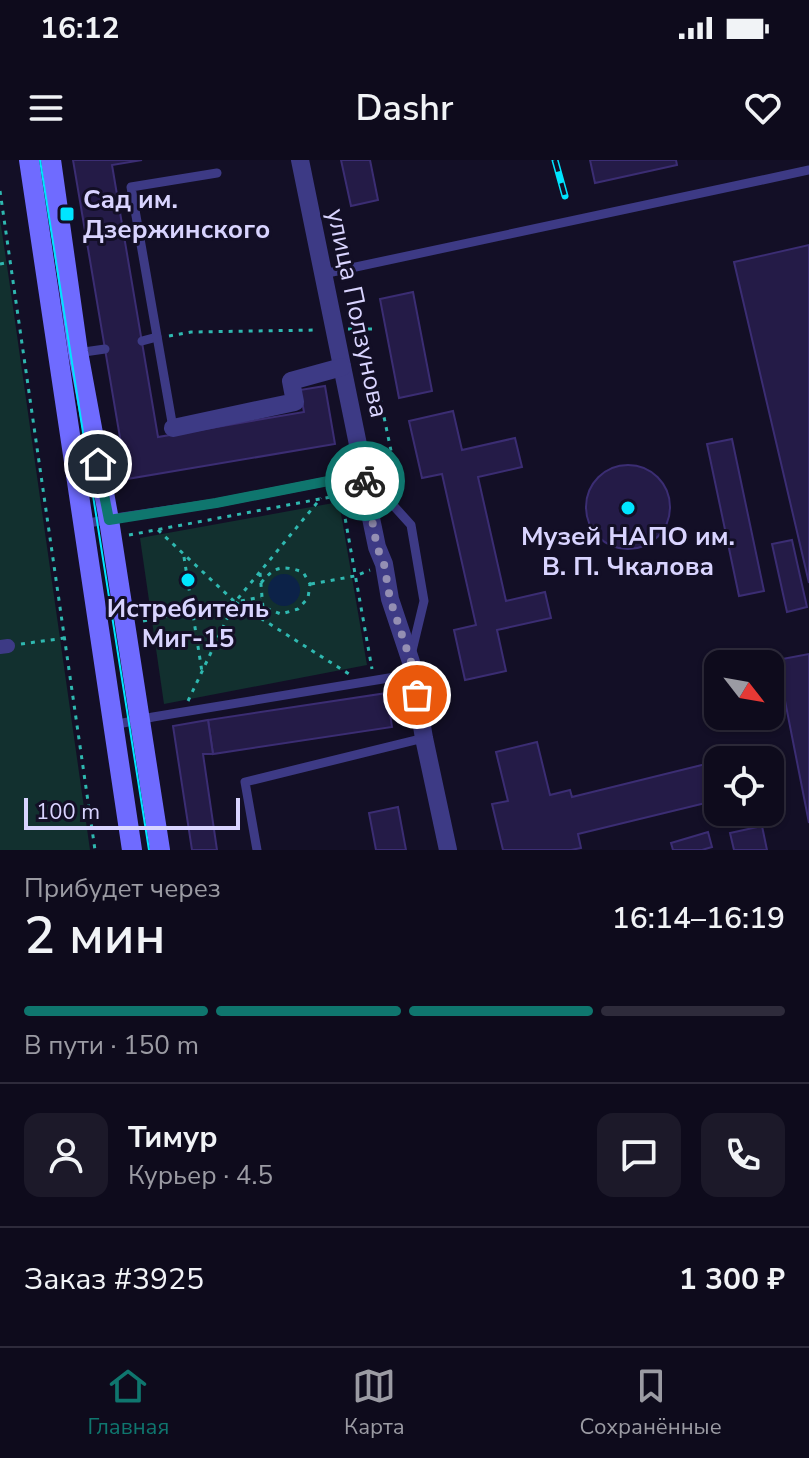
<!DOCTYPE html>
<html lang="ru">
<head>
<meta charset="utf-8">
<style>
	body { margin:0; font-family:"Nunito Sans",sans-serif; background:#1c1929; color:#f1f3f6; height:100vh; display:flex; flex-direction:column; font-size:30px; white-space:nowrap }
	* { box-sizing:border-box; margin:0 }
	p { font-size:26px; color:#9b9ba3 }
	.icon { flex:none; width:44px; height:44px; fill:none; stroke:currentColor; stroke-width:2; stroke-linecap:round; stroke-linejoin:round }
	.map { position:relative; height:690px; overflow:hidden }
	.details { display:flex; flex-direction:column; background:#0e0b1c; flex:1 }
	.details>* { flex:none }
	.needle { width:52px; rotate:121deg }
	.controls { position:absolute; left:704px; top:490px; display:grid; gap:16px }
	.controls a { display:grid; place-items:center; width:80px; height:80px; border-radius:16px; background:#0e0b1c; box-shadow:0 2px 6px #0004,0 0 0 2px #2e2b3b; font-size:40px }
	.scale { position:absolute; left:24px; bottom:20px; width:216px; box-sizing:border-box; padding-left:8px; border:4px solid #d9d4ff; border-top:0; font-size:22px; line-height:28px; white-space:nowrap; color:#d9d4ff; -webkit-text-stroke:6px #130f26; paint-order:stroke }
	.pin { position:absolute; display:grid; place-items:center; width:68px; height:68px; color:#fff; margin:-34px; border:4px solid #fff; border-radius:50%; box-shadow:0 2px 8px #0007 }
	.courier { position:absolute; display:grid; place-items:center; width:80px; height:80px; margin:-40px; border:6px solid #0f766e; border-radius:50%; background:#fff; color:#222; box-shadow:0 2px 10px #0007 }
	.headline em { font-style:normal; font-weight:600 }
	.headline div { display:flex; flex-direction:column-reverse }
	.headline { display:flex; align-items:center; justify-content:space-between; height:136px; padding:0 24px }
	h1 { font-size:52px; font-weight:600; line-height:60px }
	.bar { display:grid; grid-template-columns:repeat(4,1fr); gap:12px 8px; align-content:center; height:96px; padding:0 24px }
	.bar i { height:10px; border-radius:6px; background:#2e2b3b }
	.bar .active { background:#0f766e }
	.bar p { grid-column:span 4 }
	.line { display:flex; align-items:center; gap:20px; padding:0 24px; border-top:2px solid #2e2b3b }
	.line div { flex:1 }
	.round { display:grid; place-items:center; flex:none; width:84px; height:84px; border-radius:16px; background:#1c1929 }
	.status { display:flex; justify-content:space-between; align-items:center; height:56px; padding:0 40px; background:#0e0b1c; direction:ltr }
	.status svg { height:22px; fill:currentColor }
	header { display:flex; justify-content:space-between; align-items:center; height:104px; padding:0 24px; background:#0e0b1c; font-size:36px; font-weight:600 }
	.tab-bar { display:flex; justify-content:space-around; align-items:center; height:112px; border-top:2px solid #2e2b3b; background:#0e0b1c; font-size:22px; color:#9b9ba3 }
	.tab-bar a { display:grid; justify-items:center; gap:4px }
	.tab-bar .active { color:#0f766e }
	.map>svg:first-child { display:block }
	.green { fill:#12302f }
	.water { fill:#0c2248 }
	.building { fill:#241b47; stroke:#3b2d73; stroke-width:2 }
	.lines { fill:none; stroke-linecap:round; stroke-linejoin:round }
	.path { stroke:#2fb8b0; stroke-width:3; stroke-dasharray:4 6; stroke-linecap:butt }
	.service { stroke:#3d3a85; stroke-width:9 }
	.pedestrian { stroke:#3d3a85; stroke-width:14 }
	.minor { stroke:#3d3a85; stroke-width:18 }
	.secondary { stroke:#6f6bff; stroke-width:20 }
	.tram { stroke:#00e5ff; stroke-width:2 }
	.rail-casing { stroke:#00e5ff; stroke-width:7 }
	.rail { stroke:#130f26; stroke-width:4; stroke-dasharray:12; stroke-linecap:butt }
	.done { stroke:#948fb3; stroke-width:8; stroke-dasharray:0 14.4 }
	.route { stroke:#0f766e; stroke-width:10 }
	.poi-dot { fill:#00e5ff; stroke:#130f26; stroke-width:3 }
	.labels { text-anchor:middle; stroke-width:6; stroke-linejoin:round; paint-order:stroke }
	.poi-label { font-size:26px; font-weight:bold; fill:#d9d4ff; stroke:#130f26 }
	.street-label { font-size:26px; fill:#d9d4ff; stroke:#130f26 }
</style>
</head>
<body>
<div class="status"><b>16:12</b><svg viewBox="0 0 49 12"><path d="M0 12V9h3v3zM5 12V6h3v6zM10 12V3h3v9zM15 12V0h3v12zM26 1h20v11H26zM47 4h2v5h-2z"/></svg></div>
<header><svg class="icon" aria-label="menu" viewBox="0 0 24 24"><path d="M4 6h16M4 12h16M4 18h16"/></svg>Dashr<svg class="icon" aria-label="heart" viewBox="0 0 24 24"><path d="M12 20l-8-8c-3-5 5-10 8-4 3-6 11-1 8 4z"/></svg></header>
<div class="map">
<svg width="809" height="690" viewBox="0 0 809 690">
	<rect width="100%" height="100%" fill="#130f26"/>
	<!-- green -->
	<g class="green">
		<path d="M0,59L10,126L90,690H0Z"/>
		<path d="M339,342L367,505L164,544L140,378Z"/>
	</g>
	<!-- water -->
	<circle class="water" cx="284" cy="430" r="16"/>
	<!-- building -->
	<g class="building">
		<path d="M73,0H142L112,5L158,277L304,252L300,230L325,226L335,284L127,319Z"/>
		<path d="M341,0H370L378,40L351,46Z"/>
		<path d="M590,0H676L677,5L595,23Z"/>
		<path d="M809,85V423L734,102Z"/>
		<path d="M413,132L432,231L399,238L380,139Z"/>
		<path d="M453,251L462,290L515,278L522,307L478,317L506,441L545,432L551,458L497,470L506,511L465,520L454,470L476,465L442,314L422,318L409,261Z"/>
		<path d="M732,279L764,431L739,436L707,284Z"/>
		<circle cx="628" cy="347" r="42"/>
		<path d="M792,380L807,447L787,452L772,384Z"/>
		<path d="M809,494V663L777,500Z"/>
		<path d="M387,533L392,567L213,594L208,560Z"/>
		<path d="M208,560L213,594H203L217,690H192L173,566Z"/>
		<path d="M537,582L550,635L570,630L572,637L718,601V640L578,674L581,688L571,690H503L492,644L508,641L496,592Z"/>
		<path d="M398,647L406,690H376L369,653Z"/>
		<path d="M762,666L767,690H734L730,673Z"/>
		<path d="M708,672L712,687L702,690H673L671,683Z"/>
	</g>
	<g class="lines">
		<!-- path -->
		<g class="path">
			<path d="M0,31L95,690"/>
			<path d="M0,104L11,102"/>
			<path d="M348,169H378"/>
			<path d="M169,176L191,172L317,170"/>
			<path d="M378,228L395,310L388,321L387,334"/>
			<path d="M158,370L235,442L321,338"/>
			<path d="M129,375L341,335L372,509"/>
			<path d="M184,397L202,512"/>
			<path d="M260,413L264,460"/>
			<path d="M261,423C275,406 282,405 303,412L310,424L308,438L298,449L281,454L263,447"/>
			<path d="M311,424L355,416L370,410"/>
			<path d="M143,461L261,437"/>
			<path d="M21,484L65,478"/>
			<path d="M188,541L235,442L349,514"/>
		</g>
		<!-- service -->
		<g class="service">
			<path d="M323,114L809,10"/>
			<path d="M142,181L157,177"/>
			<path d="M77,193L105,189"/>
			<path d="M173,268L131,27L217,13"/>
			<path d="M370,353L381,346L392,344L411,365L424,441L411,495"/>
			<path d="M83,364L122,357L216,343L364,314"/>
			<path d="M113,565L153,557L413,514"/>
			<path d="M257,690L245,622L424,578"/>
		</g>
		<!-- pedestrian -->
		<path class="pedestrian" d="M0,487L8,486"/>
		<!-- minor -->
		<g class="minor">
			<path d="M300,0L364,314L367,339L377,387L384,404L390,439L411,502L424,578L448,690"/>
			<path d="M173,268L295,242L291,221L342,207"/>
		</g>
		<!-- secondary -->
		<g class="secondary">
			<path d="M29,0L132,690"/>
			<path d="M51,0L78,192L109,360L160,690"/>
		</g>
		<!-- tram -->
		<path class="tram" d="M40,0L149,690"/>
		<defs>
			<path id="rail" d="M555,0L565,36"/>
		</defs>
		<!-- rail casing -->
		<use href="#rail" class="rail-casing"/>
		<!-- rail -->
		<use href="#rail" class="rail"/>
	</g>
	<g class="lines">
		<!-- done -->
		<path class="done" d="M365,321L377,387L384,404L390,439L411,502L417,535"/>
		<!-- route -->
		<path class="route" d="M98,304L109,360L216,343L364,314L365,321"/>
	</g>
	<!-- markers -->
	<g class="poi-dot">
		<rect x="59" y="46" width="16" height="16" rx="4"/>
		<circle cx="628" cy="348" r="8"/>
		<circle cx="188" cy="420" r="8"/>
	</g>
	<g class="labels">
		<!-- poi labels -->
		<g class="poi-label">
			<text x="83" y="48" text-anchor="start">Сад им.<tspan x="83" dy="30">Дзержинского</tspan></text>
			<text x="628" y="385">Музей НАПО им.<tspan x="628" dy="30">В. П. Чкалова</tspan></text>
			<text x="188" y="457">Истребитель<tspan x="188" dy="30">Миг-15</tspan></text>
		</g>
		<!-- street labels -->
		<g class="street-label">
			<text transform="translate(358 153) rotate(78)" y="9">улица Ползунова</text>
		</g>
	</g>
</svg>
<div class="controls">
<a><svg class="needle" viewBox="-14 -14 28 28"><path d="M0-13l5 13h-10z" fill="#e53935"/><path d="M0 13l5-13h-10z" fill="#9b9ba3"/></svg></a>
<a><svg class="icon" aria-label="locate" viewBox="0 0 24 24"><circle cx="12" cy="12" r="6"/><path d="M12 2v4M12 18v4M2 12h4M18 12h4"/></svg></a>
</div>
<div class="scale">100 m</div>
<div class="pin" style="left:417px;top:535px;background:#ea580c"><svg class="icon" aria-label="bag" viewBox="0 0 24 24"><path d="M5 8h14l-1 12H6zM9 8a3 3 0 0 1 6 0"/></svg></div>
<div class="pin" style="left:98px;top:304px;background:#1f2937"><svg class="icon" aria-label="home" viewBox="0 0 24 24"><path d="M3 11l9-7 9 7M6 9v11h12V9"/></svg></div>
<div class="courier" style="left:365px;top:321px"><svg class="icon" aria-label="bike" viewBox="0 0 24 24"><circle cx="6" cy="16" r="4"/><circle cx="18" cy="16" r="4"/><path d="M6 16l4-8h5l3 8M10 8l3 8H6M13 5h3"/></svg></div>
</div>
<section class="details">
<div class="headline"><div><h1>2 мин</h1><p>Прибудет через</p></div><em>16:14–16:19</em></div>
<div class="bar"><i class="active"></i><i class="active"></i><i class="active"></i><i></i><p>В пути · 150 m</p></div>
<div class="line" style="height:144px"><a class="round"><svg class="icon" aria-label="person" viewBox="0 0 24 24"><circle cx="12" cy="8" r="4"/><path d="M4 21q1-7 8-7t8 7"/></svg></a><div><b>Тимур</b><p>Курьер · 4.5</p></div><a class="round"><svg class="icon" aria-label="chat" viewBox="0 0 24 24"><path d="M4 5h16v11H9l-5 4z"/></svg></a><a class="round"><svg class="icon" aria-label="phone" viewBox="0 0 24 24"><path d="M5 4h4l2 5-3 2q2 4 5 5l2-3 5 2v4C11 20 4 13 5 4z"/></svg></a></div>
<div class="line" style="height:104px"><div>Заказ #3925</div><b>1 300 ₽</b></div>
</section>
<nav class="tab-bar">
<a class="active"><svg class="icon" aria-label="home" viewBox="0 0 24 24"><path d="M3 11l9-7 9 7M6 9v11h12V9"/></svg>Главная</a>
<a><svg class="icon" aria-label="map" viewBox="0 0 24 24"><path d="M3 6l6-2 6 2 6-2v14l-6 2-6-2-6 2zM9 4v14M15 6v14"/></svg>Карта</a>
<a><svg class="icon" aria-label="saved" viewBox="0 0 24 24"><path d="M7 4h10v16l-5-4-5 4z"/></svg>Сохранённые</a>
</nav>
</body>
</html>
